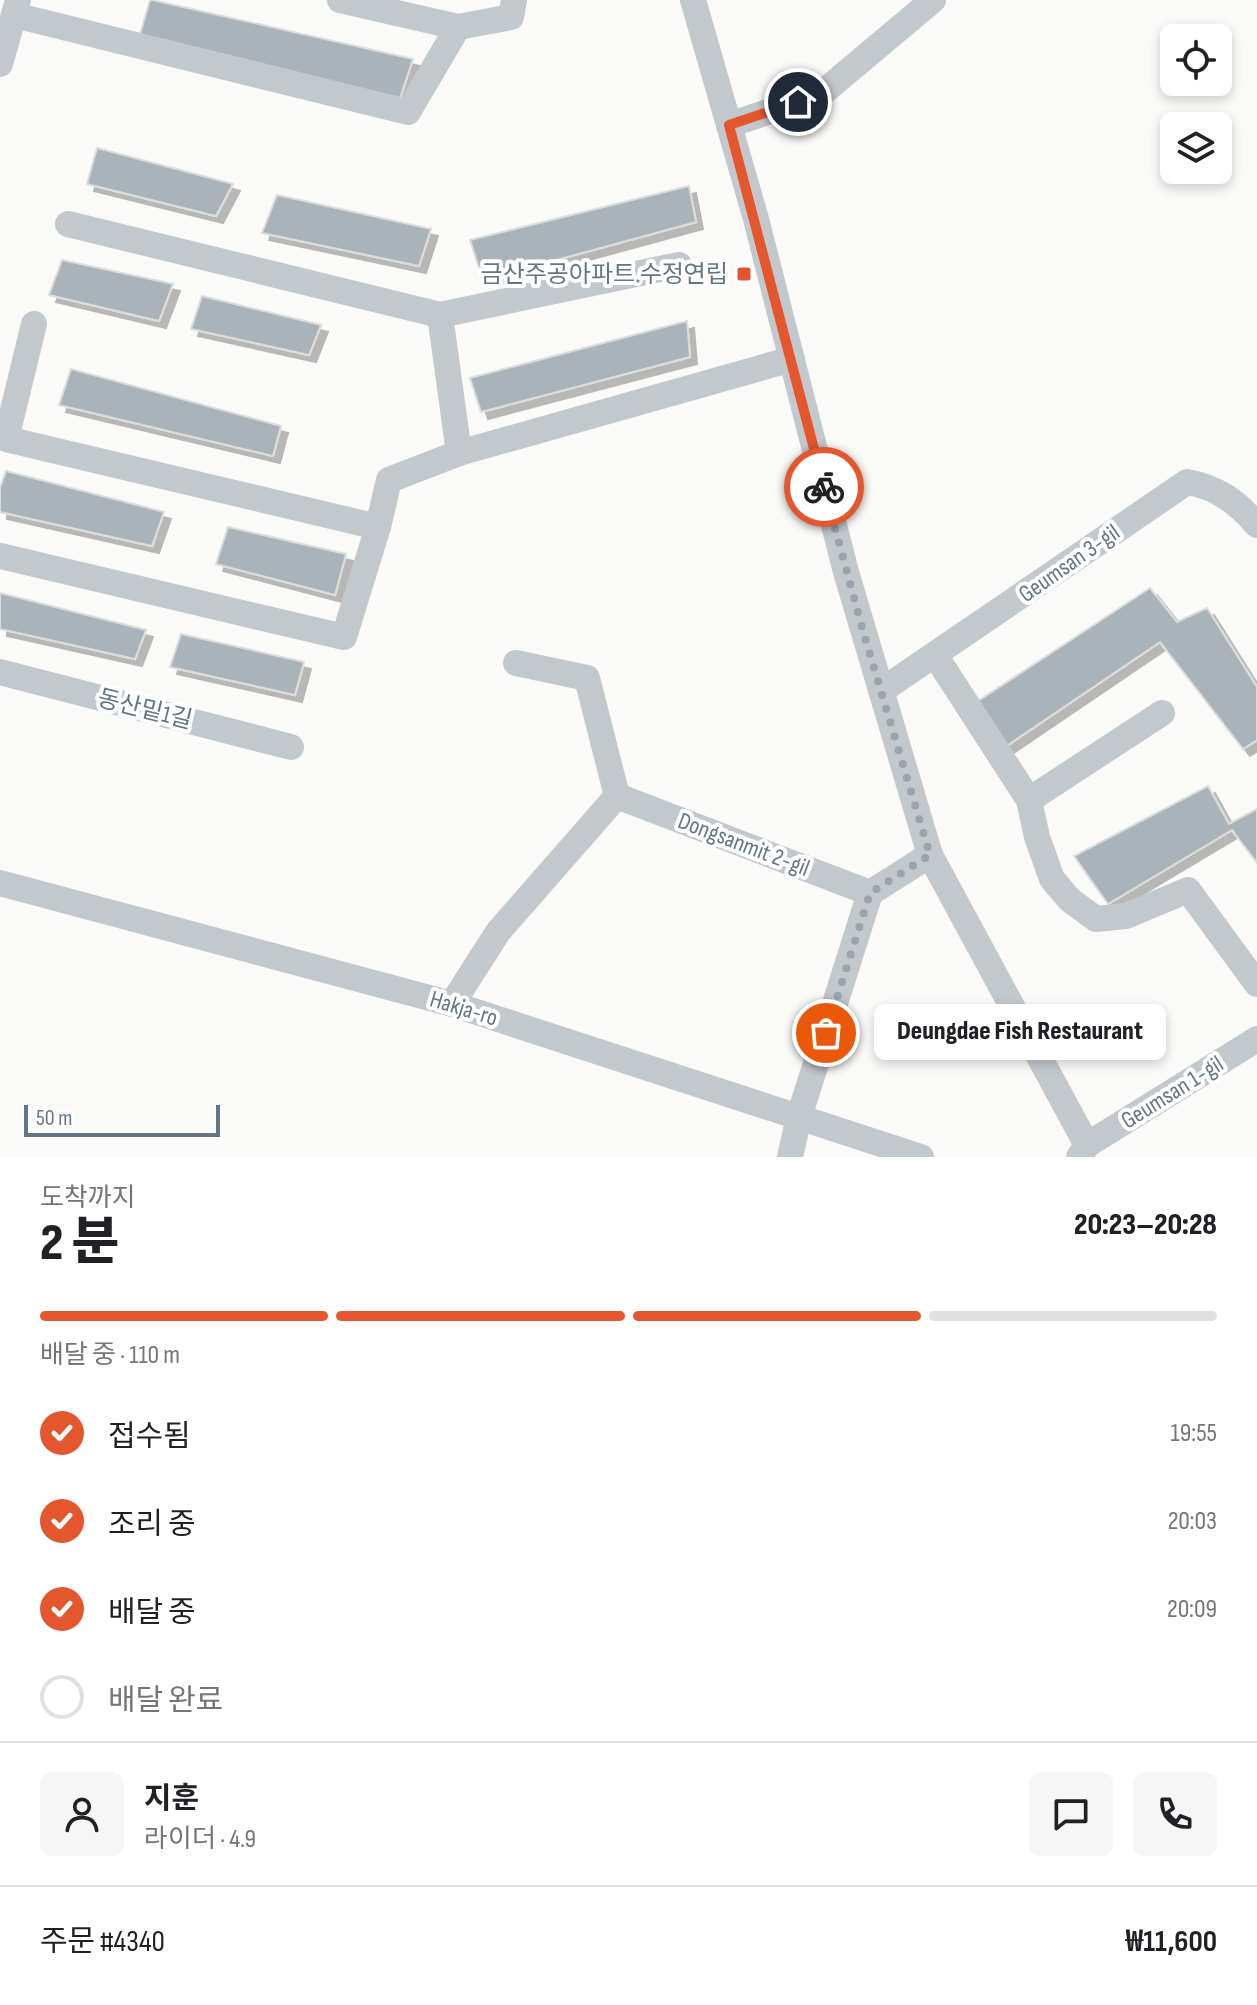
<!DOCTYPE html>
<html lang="ko">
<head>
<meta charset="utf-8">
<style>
	body { margin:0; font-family:"Sofia Sans Condensed","Noto Sans KR",sans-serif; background:#f6f6f6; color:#202124; height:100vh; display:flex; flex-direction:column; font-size:30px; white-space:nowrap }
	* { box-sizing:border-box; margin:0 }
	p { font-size:26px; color:#757577 }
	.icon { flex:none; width:44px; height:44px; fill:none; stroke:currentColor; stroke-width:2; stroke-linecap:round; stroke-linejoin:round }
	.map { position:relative; height:1157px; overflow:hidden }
	.panel { display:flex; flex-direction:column; background:#fff; flex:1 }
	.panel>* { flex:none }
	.fabs { position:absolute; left:1160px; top:24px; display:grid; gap:16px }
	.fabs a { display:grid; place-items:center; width:72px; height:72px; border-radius:12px; background:#fff; box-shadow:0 4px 12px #0003; font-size:40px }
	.scale { position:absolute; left:24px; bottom:20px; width:196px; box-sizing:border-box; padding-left:8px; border:4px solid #657683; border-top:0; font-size:22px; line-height:28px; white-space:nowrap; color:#657683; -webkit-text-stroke:6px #fff; paint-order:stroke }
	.pin { position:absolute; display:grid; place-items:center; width:68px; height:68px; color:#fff; margin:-34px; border:4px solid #fff; border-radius:50%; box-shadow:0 2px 8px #0007 }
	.courier { position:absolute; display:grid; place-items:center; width:80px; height:80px; margin:-40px; border:6px solid #e4572e; border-radius:50%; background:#fff; color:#222; box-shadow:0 2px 10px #0007 }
	.bubble { position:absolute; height:56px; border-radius:12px; background:#fff; box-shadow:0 4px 12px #0003; font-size:26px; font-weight:800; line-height:56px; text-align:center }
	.headline em { font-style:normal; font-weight:800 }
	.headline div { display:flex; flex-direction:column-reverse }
	.headline { display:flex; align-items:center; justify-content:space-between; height:136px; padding:0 40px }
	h1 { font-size:52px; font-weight:800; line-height:60px }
	.bar { display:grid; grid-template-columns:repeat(4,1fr); gap:12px 8px; align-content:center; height:96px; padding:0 40px }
	.bar i { height:10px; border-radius:6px; background:#e0e0e0 }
	.bar .current { background:#e4572e }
	.bar p { grid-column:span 4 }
	.line { display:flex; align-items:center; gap:20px; padding:0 40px; border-top:2px solid #e0e0e0 }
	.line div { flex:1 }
	.round { display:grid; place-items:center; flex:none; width:84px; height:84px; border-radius:12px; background:#f6f6f6 }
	ol { padding:0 40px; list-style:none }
	li { display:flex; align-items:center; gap:24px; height:88px }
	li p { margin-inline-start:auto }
	li .icon { padding:8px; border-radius:50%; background:#e4572e; color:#fff; stroke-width:4 }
	li:last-child { color:#757577 }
	li i { width:44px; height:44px; border:4px solid #e0e0e0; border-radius:50% }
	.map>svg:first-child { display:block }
	.building { fill:#aab3b9; stroke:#dcdcda; stroke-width:2; filter:url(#shadow) }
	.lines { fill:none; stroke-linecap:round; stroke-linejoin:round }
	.minor { stroke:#c3c8cc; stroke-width:26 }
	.done { stroke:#99a4ac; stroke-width:8; stroke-dasharray:0 14.4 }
	.route { stroke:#e4572e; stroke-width:10 }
	.poi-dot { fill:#e4572e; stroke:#fff; stroke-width:3 }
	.labels { text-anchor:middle; stroke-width:8; stroke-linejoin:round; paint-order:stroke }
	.poi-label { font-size:24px; fill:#657683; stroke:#fff; text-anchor:end }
	.street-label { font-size:24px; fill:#657683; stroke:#fff }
</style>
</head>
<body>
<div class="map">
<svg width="1257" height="1157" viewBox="0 0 1257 1157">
	<defs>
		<filter id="shadow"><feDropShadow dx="7" dy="7" stdDeviation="0" flood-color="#0004"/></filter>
	</defs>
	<rect width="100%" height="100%" fill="#fafaf8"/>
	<!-- building -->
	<g class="building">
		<path d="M150,0H152L413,59L400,98L139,38Z"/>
		<path d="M97,148L233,184L216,216L87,184Z"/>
		<path d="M689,186L696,222L483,280L470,240Z"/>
		<path d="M277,195L431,229L419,266L262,233Z"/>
		<path d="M62,260L173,284L159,321L49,295Z"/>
		<path d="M202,296L321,325L309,355L191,329Z"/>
		<path d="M687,321L690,357L481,412L470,378Z"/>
		<path d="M71,369L281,426L273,456L59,405Z"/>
		<path d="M6,471L164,512L152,546L0,512V488Z"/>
		<path d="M228,527L346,554L335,595L216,564Z"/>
		<path d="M1150,588L1177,622L1207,608L1257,687V740L1243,749L1160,642L1005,747L975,703Z"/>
		<path d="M0,593L146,630L135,659L0,629Z"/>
		<path d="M181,634L304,662L295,695L170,667Z"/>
		<path d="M1208,786L1229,824L1257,809V863L1232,830L1108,904L1074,856Z"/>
	</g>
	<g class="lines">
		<!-- minor -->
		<g class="minor">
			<path d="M340,0L458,27"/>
			<path d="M693,0L756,219L846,572L930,855L1087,1145L1079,1157"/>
			<path d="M14,15L408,112L458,27L511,17L514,0"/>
			<path d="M0,64L18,0"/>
			<path d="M729,125L821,94L933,0"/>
			<path d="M68,224L440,315"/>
			<path d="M679,265L440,315L459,453L792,359"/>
			<path d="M34,324L6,439L378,527L389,480L459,453"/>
			<path d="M0,556L344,637L378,527"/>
			<path d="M935,655L1029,800L1037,837L1052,879L1070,900L1096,919L1126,916L1188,890L1257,984"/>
			<path d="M516,663L587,678L617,796"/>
			<path d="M0,672L291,747"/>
			<path d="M881,691L1187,482C1217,487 1237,502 1257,525"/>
			<path d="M1029,800L1162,713"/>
			<path d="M0,883L452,1004L921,1157"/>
			<path d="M452,1004L498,932L617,796L870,893"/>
			<path d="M1087,1145L1257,1039"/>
			<path d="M790,1157L799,1117L870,893L930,855"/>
		</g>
	</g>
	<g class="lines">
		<!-- done -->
		<path class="done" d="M824,487L863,631L930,855L870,893L826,1033"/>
		<!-- route -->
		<path class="route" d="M798,102L729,125L824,487"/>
	</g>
	<!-- markers -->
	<rect class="poi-dot" x="736" y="266" width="16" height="16" rx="4"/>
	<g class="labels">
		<!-- poi labels -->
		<g class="poi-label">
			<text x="728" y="282">금산주공아파트.수정연립</text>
		</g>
		<!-- street labels -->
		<g class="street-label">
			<text transform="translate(1069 563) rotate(-35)" y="8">Geumsan 3-gil</text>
			<text transform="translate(145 709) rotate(14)" y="8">동산밑1길</text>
			<text transform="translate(744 844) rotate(21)" y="8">Dongsanmit 2-gil</text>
			<text transform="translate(464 1008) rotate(17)" y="8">Hakja-ro</text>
			<text transform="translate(1172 1092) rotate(-32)" y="8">Geumsan 1-gil</text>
		</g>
	</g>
</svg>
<div class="fabs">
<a><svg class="icon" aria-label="locate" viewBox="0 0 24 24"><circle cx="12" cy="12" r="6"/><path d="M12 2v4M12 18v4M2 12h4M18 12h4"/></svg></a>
<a><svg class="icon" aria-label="layers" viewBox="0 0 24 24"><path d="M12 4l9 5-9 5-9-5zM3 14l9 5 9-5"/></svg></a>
</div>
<div class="scale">50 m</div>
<div class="pin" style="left:826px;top:1033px;background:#ea580c"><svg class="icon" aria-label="bag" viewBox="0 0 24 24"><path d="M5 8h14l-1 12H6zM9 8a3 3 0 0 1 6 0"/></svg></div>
<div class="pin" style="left:798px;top:102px;background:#1f2937"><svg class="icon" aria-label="home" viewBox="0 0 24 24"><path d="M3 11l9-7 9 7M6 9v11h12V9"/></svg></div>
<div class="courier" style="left:824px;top:487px"><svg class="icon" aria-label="bike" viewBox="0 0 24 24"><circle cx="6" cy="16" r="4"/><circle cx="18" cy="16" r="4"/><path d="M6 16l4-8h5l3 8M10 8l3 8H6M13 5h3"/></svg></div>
<div class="bubble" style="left:874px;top:1004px;width:292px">Deungdae Fish Restaurant</div>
</div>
<section class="panel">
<div class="headline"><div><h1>2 분</h1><p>도착까지</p></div><em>20:23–20:28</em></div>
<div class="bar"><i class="current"></i><i class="current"></i><i class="current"></i><i></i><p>배달 중 · 110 m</p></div>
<ol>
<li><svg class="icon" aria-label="check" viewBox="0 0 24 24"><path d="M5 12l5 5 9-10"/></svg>접수됨<p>19:55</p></li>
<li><svg class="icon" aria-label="check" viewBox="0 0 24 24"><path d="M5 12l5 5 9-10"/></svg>조리 중<p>20:03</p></li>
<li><svg class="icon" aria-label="check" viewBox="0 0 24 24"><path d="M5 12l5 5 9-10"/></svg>배달 중<p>20:09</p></li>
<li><i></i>배달 완료</li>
</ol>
<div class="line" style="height:144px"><a class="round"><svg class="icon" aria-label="person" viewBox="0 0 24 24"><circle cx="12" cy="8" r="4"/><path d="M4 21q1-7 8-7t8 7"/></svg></a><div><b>지훈</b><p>라이더 · 4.9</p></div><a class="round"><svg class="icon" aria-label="chat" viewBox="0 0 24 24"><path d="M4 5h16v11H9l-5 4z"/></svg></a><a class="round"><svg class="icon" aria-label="phone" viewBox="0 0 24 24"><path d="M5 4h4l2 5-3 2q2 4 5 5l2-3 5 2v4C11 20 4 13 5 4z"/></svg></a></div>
<div class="line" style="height:104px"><div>주문 #4340</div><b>₩11,600</b></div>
</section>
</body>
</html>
